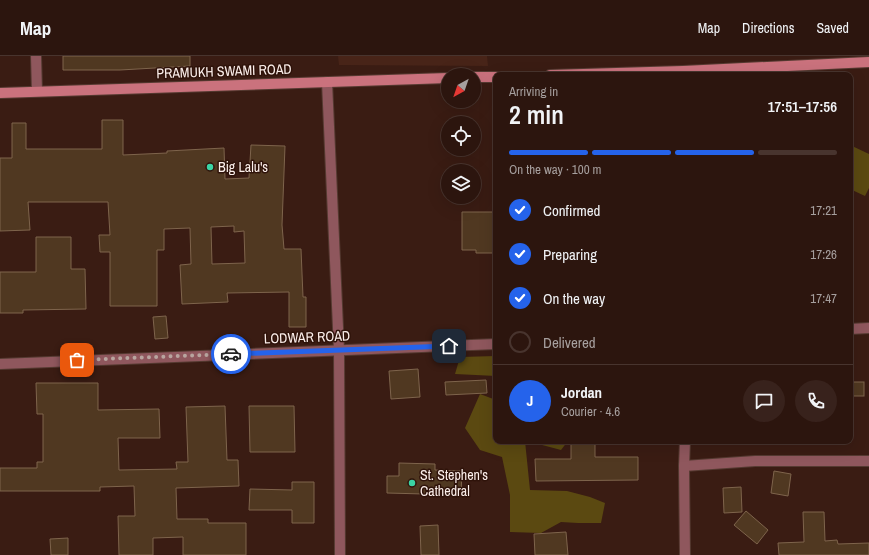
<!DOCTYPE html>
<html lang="en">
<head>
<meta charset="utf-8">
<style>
	body { margin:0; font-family:"Archivo Narrow",sans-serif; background:#38221c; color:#f1f3f6; height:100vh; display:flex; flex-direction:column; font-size:15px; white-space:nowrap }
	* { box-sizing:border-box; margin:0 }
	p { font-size:13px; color:#a69f9e }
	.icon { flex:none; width:22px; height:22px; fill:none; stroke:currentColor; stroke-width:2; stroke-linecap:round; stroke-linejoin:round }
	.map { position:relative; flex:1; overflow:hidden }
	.drawer { position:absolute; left:493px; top:16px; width:360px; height:372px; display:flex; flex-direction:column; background:#2c150e; border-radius:8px; box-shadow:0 4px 16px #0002,0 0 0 1px #48342e }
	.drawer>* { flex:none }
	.needle { width:26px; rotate:220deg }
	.buttons { position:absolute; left:441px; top:12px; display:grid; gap:8px }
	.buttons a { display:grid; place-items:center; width:40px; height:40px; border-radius:50%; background:#2c150e; box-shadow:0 4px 16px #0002,0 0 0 1px #48342e; font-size:20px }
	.pin { position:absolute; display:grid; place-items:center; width:34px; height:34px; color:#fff; margin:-17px; border-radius:8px; box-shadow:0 2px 6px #0006 }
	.courier { position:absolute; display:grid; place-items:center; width:40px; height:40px; margin:-20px; border:3px solid #2563eb; border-radius:50%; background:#fff; color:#222; box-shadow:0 1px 5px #0007 }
	.overview em { font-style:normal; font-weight:600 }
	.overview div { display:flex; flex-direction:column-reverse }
	.overview { display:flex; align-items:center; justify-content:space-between; height:68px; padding:0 16px }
	h1 { font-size:26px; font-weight:600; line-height:30px }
	.bar { display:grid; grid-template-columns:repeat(4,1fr); gap:6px 4px; align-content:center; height:48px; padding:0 16px }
	.bar i { height:5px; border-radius:3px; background:#48342e }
	.bar .on { background:#2563eb }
	.bar p { grid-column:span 4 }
	.line { display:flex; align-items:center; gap:10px; padding:0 16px; border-top:1px solid #48342e }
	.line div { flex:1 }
	.round { display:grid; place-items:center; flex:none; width:42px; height:42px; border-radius:21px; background:#38221c }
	ol { padding:0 16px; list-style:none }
	li { display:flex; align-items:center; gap:12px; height:44px }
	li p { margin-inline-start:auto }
	li .icon { padding:4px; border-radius:50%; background:#2563eb; color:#fff; stroke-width:4 }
	li:last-child { color:#a69f9e }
	li i { width:22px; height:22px; border:2px solid #48342e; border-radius:50% }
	header { display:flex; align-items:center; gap:24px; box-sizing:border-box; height:56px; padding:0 20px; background:#2c150e; border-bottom:1px solid #48342e }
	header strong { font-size:19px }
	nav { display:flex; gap:22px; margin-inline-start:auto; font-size:14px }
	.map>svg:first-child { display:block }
	.built { fill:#482418 }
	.green { fill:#5b4911 }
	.building { fill:#503821; stroke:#7e644c; fill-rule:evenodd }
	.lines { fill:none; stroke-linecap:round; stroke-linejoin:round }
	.street-casing { stroke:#553a31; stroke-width:12 }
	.secondary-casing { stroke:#553a31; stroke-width:12 }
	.street { stroke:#8f575d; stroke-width:10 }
	.secondary { stroke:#ca727d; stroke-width:10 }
	.done { stroke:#b8a59f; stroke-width:4; stroke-dasharray:0 7.2 }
	.route { stroke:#2563eb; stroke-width:5 }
	.poi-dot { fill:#3bd4a4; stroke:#2f130a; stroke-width:1.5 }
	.labels { text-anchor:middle; stroke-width:3; stroke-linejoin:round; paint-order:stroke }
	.street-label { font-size:14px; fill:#fcefeb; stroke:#2f130a }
	.poi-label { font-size:14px; fill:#fcefeb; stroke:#2f130a; text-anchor:start }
</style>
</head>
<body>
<header>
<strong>Map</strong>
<nav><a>Map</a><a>Directions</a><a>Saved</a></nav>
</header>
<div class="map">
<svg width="869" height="499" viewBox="0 0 869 499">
	<rect width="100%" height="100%" fill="#3a1c13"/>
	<!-- built -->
	<path class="built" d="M338,0H487L488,10L339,9Z"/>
	<!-- green -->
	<g class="green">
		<path d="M850,89L869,98V132L865,140L850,133Z"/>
		<path d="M496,300V320L455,318L460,301Z"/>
		<path d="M480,338L496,344V385H525L530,434L567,435L590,441L605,447L601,467H578L561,466L541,477L510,476V439L502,401L480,394L465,372Z"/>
		<path d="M527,385H568L561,394Z"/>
	</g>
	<!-- building -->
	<g class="building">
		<path d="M63,0H190V10L120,14H63Z"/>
		<path d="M102,64H123V99L167,97V95L224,92L225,123L249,122L251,89L285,90L282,169L284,193H301L303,241H306V271H289V236L227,237L228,246L182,248L180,209L191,208L190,172L164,173V194H157V250H110V196H100L99,179H110L108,146H28L30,174L0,175V102H12V67H26V93H102ZM234,170V176L244,175L245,207L212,208L211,171Z"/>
		<path d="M462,156H496V197H476V194H462Z"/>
		<path d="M36,181H71V213H85L86,253L23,254V257H0V216H36Z"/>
		<path d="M166,260L168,282L155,283L153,261Z"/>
		<path d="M418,313L420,341L391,343L389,315Z"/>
		<path d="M486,324L487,337L446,339L445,326Z"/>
		<rect x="850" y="326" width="14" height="14"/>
		<path d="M36,327H98V354L159,353L160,382H118L119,414L177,413L176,406H188L186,351L225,350L227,404H238L239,430L176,432L177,463H208V467H246V499H183V481L153,482V499H119L118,460H135L134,430L100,431V435H0V412H37V406H43V358H37Z"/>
		<path d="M249,350H294L295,396H250Z"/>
		<path d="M571,385H595V401H638V424L536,425L535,403H571Z"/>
		<path d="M399,407L435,408V414L462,415L461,439L387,437V420H399Z"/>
		<path d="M774,415L791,418L788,440L771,437Z"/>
		<path d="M292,426H314V467H292V454H249L250,433L292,434Z"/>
		<path d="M741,431L742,456L724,457L723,432Z"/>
		<path d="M746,455L768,474L757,488L734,469Z"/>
		<path d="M803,456H824L825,485L837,484L838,488L869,487V499H779L778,487L804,486Z"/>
		<path d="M438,469L439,499H421L420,470Z"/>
		<path d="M566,476L568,499H535L534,478Z"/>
		<path d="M68,482V499H51L50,483Z"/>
	</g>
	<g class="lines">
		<defs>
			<g id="street">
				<path d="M36,0L37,35"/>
				<path d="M327,26L339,294L340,499"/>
				<path d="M850,273L869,272"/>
				<path d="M0,308L496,288"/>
				<path d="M684,410L755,405H869"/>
				<path d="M685,499L684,410L685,385"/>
			</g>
			<g id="secondary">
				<path d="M550,19L683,15L869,6"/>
				<path d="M474,21H496"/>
				<path d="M0,37L448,22"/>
			</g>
		</defs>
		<!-- street casing -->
		<use href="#street" class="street-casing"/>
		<!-- secondary casing -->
		<use href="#secondary" class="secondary-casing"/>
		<!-- street -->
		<use href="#street" class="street"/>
		<!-- secondary -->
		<use href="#secondary" class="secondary"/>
	</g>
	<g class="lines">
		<!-- done -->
		<path class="done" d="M77,304L231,298"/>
		<!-- route -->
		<path class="route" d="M231,298L449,290"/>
	</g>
	<!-- markers -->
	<g class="poi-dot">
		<circle cx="210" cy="111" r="4"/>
		<circle cx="412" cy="427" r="4"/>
	</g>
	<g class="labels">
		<!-- street labels -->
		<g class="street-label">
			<text transform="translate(224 15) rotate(-2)" y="5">PRAMUKH SWAMI ROAD</text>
			<text transform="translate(307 281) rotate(-2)" y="5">LODWAR ROAD</text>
		</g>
		<!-- poi labels -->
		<g class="poi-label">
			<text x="218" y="116">Big Lalu's</text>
			<text x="420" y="424">St. Stephen's<tspan x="420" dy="16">Cathedral</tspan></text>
		</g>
	</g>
</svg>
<div class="buttons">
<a><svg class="needle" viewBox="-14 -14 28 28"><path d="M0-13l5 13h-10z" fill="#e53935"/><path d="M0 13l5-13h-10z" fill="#a69f9e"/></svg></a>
<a><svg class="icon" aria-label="locate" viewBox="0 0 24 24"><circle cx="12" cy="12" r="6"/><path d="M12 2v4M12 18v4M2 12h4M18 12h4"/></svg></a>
<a><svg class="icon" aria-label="layers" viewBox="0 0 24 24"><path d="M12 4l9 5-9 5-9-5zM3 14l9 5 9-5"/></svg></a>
</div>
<div class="pin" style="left:77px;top:304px;background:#ea580c"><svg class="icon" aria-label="bag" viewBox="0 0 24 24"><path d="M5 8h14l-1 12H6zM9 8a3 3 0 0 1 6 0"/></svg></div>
<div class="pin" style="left:449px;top:290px;background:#1f2937"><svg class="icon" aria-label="home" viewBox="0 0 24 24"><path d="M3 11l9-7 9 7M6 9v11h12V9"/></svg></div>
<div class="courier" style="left:231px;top:298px"><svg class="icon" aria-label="car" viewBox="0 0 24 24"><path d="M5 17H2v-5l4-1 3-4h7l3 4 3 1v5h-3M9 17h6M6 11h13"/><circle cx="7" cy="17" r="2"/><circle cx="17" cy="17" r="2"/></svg></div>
<section class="drawer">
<div class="overview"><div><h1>2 min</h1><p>Arriving in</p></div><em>17:51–17:56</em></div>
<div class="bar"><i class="on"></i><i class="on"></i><i class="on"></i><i></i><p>On the way · 100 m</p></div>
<ol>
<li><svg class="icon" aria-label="check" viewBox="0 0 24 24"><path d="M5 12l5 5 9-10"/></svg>Confirmed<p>17:21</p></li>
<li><svg class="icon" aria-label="check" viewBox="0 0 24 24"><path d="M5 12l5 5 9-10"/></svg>Preparing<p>17:26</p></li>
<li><svg class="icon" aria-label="check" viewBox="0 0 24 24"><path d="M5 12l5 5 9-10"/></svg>On the way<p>17:47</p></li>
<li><i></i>Delivered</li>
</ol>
<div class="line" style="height:72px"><b class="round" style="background:#2563eb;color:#fff">J</b><div><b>Jordan</b><p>Courier · 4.6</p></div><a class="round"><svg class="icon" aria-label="chat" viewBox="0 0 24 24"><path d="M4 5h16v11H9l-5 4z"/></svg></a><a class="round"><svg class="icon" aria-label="phone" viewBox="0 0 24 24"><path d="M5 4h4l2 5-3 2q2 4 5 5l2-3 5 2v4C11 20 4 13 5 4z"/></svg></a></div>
</section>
</div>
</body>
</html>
